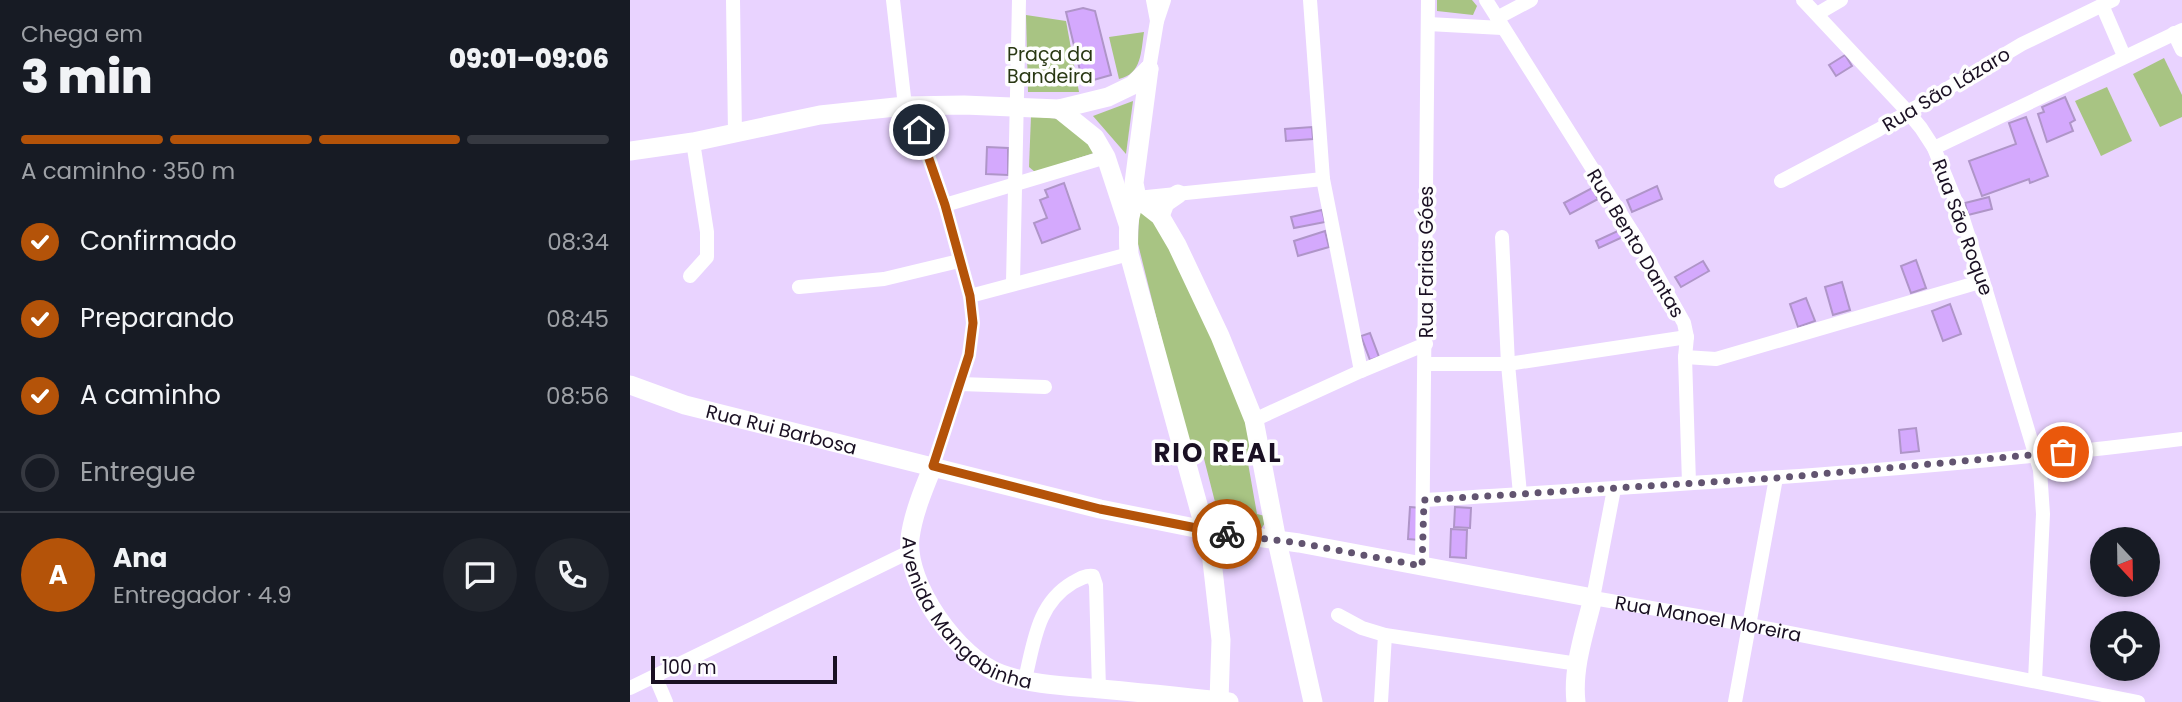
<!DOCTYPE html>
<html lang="pt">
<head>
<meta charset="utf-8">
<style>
	body { margin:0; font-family:Poppins,sans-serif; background:#20242c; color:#f1f3f6; height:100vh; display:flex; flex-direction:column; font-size:26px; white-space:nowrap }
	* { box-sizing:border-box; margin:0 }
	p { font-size:23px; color:#9ea1a6 }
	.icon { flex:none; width:38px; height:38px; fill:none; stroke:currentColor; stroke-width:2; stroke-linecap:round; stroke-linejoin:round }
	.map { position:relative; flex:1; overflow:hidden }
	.panel { display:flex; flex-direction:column; background:#171b24; width:630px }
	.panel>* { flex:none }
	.needle { width:46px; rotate:158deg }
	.buttons { position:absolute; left:1460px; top:527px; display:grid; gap:14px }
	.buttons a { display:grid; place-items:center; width:70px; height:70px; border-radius:50%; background:#171b24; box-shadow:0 4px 10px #0003; font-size:35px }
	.scale { position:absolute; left:21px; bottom:18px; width:186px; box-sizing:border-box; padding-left:7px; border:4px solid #1a1023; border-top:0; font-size:19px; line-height:24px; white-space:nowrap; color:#1a1023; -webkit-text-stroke:5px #fefefe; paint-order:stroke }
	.pin { position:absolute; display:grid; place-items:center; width:60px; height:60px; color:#fff; margin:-30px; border:4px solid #fff; border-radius:50%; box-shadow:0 2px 7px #0007 }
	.courier { position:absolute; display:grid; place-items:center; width:70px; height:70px; margin:-35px; border:5px solid #b45309; border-radius:50%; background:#fff; color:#222; box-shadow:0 2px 9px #0007 }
	.headline em { font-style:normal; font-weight:800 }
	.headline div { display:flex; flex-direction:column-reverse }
	.headline { display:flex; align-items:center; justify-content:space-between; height:119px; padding:0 21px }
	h1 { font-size:46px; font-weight:800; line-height:52px }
	.bar { display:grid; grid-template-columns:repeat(4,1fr); gap:10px 7px; align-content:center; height:84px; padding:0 21px }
	.bar i { height:9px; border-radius:5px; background:#363941 }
	.bar .selected { background:#b45309 }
	.bar p { grid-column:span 4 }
	.line { display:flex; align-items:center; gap:18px; padding:0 21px; border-top:2px solid #363941 }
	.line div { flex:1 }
	.round { display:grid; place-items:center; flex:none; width:74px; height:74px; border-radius:37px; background:#20242c }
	ol { padding:0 21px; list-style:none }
	li { display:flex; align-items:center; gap:21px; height:77px }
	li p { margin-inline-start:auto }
	li .icon { padding:7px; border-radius:50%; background:#b45309; color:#fff; stroke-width:4 }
	li:last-child { color:#9ea1a6 }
	li i { width:38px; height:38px; border:4px solid #363941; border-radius:50% }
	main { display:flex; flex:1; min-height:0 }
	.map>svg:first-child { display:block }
	.green { fill:#a8c483 }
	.building { fill:#d4a9fd; stroke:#af95c8; stroke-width:2 }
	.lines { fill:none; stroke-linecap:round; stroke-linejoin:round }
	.minor { stroke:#fff; stroke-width:14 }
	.major { stroke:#fff; stroke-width:19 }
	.done { stroke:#625470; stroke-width:7; stroke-dasharray:0 12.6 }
	.route { stroke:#b45309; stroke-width:9 }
	.labels { text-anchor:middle; stroke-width:7; stroke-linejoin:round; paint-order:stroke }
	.park-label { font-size:19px; fill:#293813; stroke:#fefefe }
	.street-label { font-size:19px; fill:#1a1023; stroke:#fefefe }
	.district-label { font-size:26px; font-weight:bold; letter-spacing:2px; fill:#1a1023; stroke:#fefefe }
</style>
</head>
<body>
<main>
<section class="panel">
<div class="headline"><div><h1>3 min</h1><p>Chega em</p></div><em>09:01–09:06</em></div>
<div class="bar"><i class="selected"></i><i class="selected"></i><i class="selected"></i><i></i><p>A caminho · 350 m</p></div>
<ol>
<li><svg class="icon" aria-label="check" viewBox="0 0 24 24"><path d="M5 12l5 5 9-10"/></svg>Confirmado<p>08:34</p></li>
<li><svg class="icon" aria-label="check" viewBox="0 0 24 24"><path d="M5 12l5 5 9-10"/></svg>Preparando<p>08:45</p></li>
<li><svg class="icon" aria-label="check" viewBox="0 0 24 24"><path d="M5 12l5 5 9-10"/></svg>A caminho<p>08:56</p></li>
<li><i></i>Entregue</li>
</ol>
<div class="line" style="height:126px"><b class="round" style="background:#b45309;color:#fff">A</b><div><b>Ana</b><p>Entregador · 4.9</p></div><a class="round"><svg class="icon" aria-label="chat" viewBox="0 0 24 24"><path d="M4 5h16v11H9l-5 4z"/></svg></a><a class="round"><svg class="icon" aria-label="phone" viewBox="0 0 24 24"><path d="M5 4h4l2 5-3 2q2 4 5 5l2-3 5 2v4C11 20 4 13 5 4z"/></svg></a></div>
</section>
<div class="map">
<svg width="1552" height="702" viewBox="0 0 1552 702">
	<rect width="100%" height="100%" fill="#e9d3ff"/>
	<!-- green -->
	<g class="green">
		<path d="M807,0H842L847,6L843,15L807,11Z"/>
		<path d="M396,15L436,21L449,92H398Z"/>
		<path d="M514,32C511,51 512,74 489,79L479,37Z"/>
		<path d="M1534,58L1552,95V117L1530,127L1503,74Z"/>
		<path d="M1477,87L1502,141L1471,156L1445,101Z"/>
		<path d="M503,101L496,154L463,116Z"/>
		<path d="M401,116L429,119L464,145V153L405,172L399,167Z"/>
		<path d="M516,210L544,249L618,418L626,459L618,463L627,514L635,516V523L631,529L585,523L577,504L585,502L570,443L558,444L508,244L509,213Z"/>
	</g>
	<!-- building -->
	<g class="building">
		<path d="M453,8L465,11L481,75L453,83L436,12Z"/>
		<path d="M1215,55L1222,66L1206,76L1199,65Z"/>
		<path d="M1435,97L1445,120L1440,123L1443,131L1417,142L1408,114L1414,112L1412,107Z"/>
		<path d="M1396,117L1418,176L1400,183L1399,179L1352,196L1339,161L1386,144L1379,123Z"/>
		<path d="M682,127L683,139L656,141L655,129Z"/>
		<path d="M357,147L378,148V175L356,174Z"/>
		<path d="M434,183L450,229L412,243L404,223L417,218L410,200L418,197L415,190Z"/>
		<path d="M1027,186L1032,199L1002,212L997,200Z"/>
		<path d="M962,188L968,199L940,214L934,203Z"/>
		<path d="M1359,197L1362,209L1338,215L1335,203Z"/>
		<path d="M692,210L695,222L664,228L661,217Z"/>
		<path d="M992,229L995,236L969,248L966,241Z"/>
		<path d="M695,231L699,247L668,256L664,241Z"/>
		<path d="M1286,260L1296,288L1281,293L1271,266Z"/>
		<path d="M1073,261L1079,271L1051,287L1045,277Z"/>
		<path d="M1212,282L1220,310L1203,315L1195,287Z"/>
		<path d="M1176,298L1185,321L1168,327L1160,304Z"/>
		<path d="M1320,304L1331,334L1313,341L1302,311Z"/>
		<path d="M740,333L749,357L740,360L731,336Z"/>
		<path d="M1286,428L1289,451L1271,453L1269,430Z"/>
		<path d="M780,507L791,508L789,540L778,539Z"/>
		<path d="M825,507L841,508L840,528L824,527Z"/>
		<path d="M821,529L837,530L836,558L820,557Z"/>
	</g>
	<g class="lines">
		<!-- minor -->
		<g class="minor">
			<path d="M103,0L105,133"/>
			<path d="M263,0L275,106"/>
			<path d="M523,0L527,21"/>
			<path d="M680,0L693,179L731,371"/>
			<path d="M856,0L1008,241L1054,323L1057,337L1055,357L1059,483"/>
			<path d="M1173,0L1277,111L1291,128L1304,148L1333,219L1353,281L1410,470L1413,514L1405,680"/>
			<path d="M1472,5L1494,56"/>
			<path d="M1187,14L1211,0"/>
			<path d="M867,18L901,0"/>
			<path d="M798,24L872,28"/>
			<path d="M1544,33L1552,50"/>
			<path d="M519,69L527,21L534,0"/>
			<path d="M281,106L315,205L340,296L343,323L339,355L303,466"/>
			<path d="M1304,148L1552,30"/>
			<path d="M1151,181L1248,130L1392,44L1483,0"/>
			<path d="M507,198L693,179"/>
			<path d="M315,205L476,157"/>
			<path d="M872,237L878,364L890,494"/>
			<path d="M60,276L77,257V232L63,142"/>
			<path d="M383,283L389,0"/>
			<path d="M169,287L254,279L329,261"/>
			<path d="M340,296L499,254"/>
			<path d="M1055,357L1086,359L1353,281"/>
			<path d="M795,364H878L1057,337"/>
			<path d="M330,384L415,387"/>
			<path d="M624,420L731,371L796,344"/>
			<path id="s1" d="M984,489L963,598L1120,625L1508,702"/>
			<path d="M794,500C1047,484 1300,471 1552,439"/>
			<path d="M792,566L798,0"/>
			<path d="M708,615L732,628L755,635L948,664"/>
			<path d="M25,676L36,702"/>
			<path d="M395,679C404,643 407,604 442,583C449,579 455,575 463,576L466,585L469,689"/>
			<path d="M0,688L281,551"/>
			<path d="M751,702L755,635"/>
			<path d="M1105,702L1146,478"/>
		</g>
		<!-- major -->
		<g class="major">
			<path d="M429,109L465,138L476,157L498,224"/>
			<path d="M0,151L63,142L190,115L275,106L334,105L429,109L478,97L503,85L519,69"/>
			<path d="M507,198L530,216L547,245L590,336L624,420L647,541L683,702"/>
			<path d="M507,198C497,214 498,235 499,254L581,552L591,640L589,701"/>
			<path d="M507,198L504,183L519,69"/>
			<path d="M530,216L535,203L548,194"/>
			<path id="s2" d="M0,385L55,405L470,509L575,530L669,543L963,598C955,631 942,668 946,702"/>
			<path id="s3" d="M303,466C294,488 283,514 280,538C275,584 328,658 371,674C402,685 438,686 471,689C514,693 556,697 599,702"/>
		</g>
	</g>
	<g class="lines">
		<!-- done -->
		<path class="done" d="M597,534L669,543L792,566L794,500L1146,478L1433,452"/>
		<!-- route -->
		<path class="route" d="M289,130L315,205L340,296L343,323L339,355L303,466L470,509L597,534"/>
	</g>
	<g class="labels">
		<!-- park labels -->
		<g class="park-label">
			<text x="420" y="61">Praça da<tspan x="420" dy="22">Bandeira</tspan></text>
		</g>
		<!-- street labels -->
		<g class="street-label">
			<text transform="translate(1316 89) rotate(-31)" y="7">Rua São Lázaro</text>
			<text transform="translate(1333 227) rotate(70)" y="7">Rua São Roque</text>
			<text transform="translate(1006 243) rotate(59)" y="7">Rua Bento Dantas</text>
			<text transform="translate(796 262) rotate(-90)" y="7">Rua Farias Góes</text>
			<text dy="7" stroke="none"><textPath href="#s2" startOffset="158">Rua Rui Barbosa</textPath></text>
			<text dy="7" stroke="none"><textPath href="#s3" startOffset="177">Avenida Mangabinha</textPath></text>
			<text dy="7" stroke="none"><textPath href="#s1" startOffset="228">Rua Manoel Moreira</textPath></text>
		</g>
		<!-- district labels -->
		<g class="district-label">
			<text x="588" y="462">RIO REAL</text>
		</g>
	</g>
</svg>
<div class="buttons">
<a><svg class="needle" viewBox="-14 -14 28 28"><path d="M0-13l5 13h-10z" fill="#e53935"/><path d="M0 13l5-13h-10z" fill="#9ea1a6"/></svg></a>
<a><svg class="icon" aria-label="locate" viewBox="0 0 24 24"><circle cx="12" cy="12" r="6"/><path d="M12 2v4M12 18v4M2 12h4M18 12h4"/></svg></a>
</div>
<div class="scale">100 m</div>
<div class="pin" style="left:1433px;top:452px;background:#ea580c"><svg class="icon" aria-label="bag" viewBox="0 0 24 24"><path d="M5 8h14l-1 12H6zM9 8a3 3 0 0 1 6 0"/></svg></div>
<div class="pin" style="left:289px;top:130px;background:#1f2937"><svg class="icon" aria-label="home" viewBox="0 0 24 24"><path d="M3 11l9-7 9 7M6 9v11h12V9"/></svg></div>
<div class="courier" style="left:597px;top:534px"><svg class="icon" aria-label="bike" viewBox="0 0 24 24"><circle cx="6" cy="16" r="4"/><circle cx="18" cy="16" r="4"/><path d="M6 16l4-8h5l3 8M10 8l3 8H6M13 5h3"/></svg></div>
</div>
</main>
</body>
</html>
